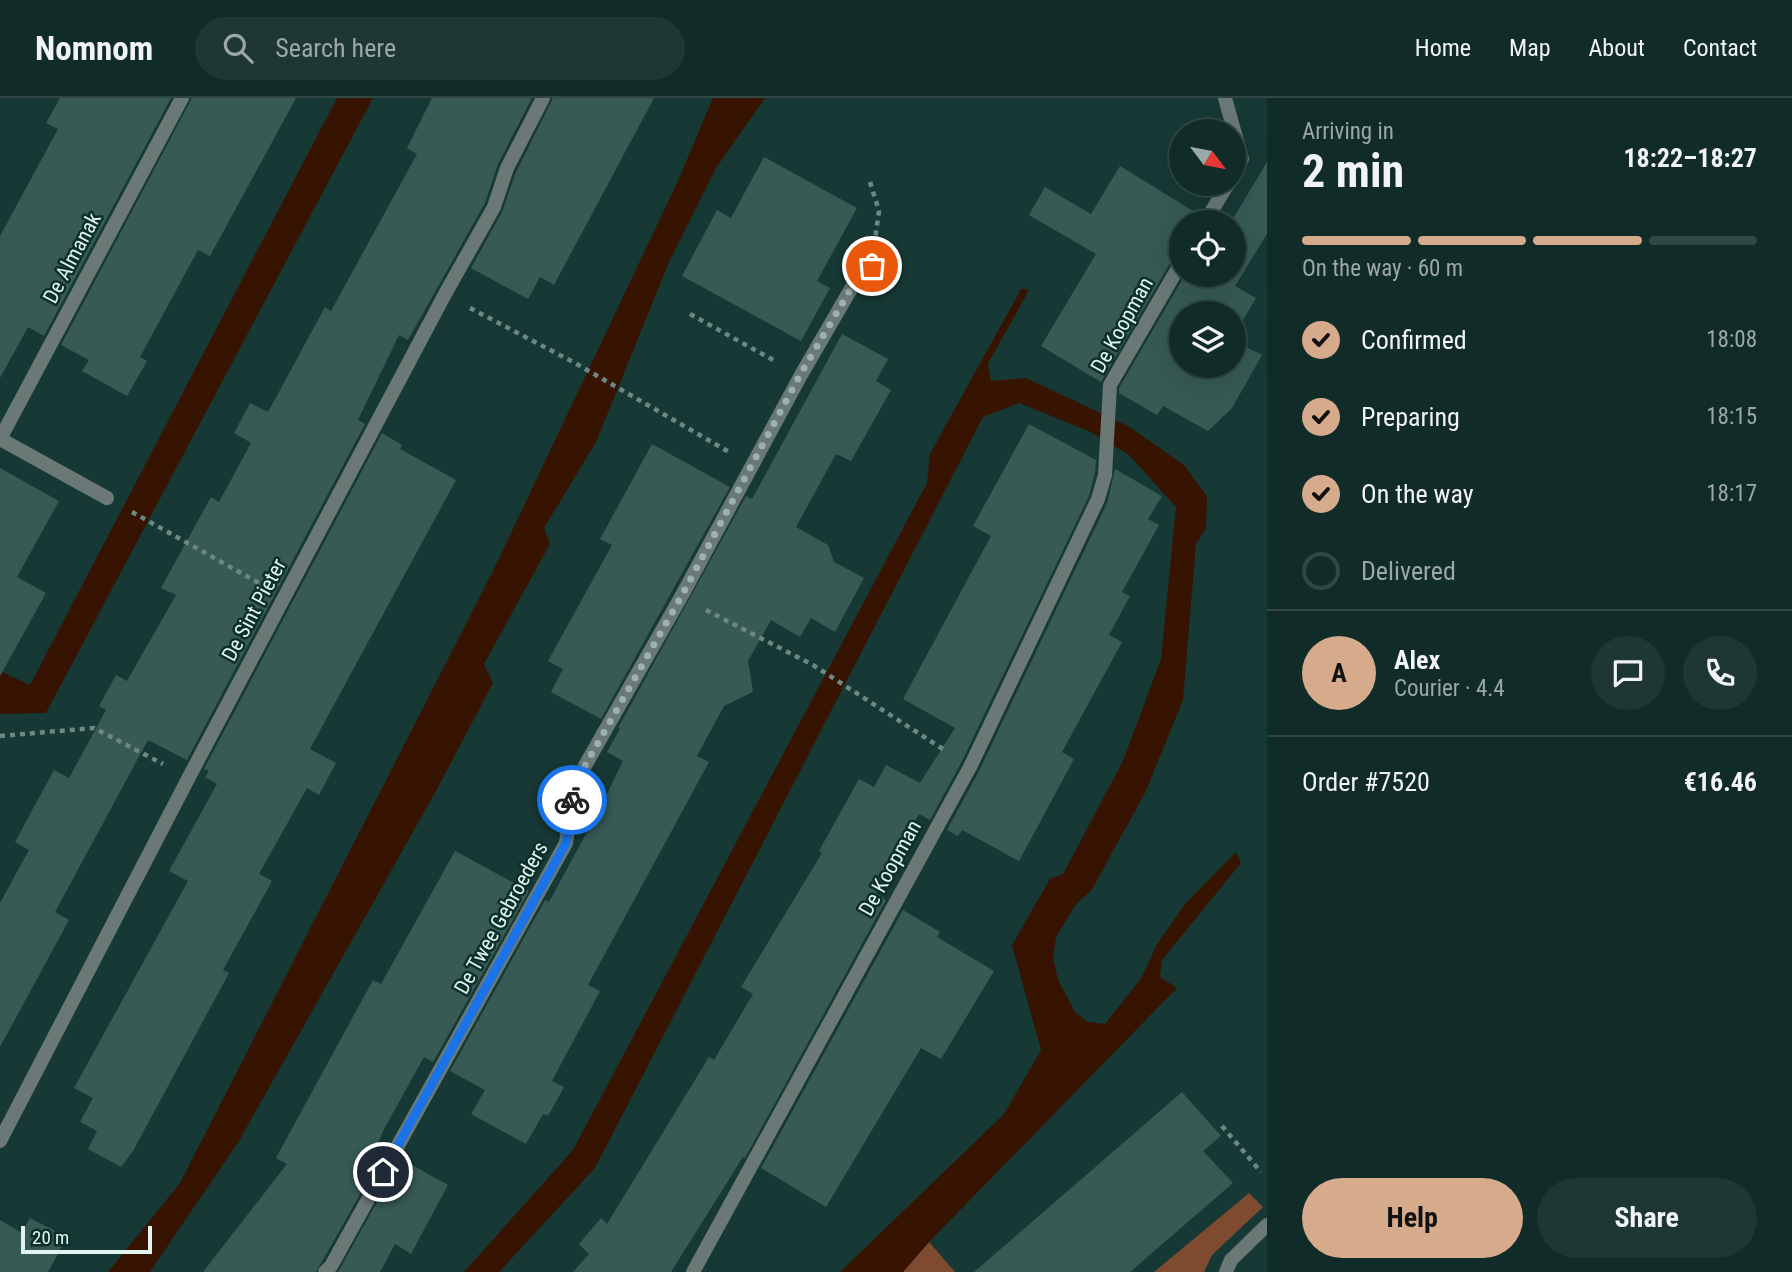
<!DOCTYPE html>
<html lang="en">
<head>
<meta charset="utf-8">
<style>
	body { margin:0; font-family:"Roboto Condensed",sans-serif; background:#1e3734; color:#f1f3f6; height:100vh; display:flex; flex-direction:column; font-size:26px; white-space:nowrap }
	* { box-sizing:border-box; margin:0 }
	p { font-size:23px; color:#9ca7a8 }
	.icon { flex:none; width:38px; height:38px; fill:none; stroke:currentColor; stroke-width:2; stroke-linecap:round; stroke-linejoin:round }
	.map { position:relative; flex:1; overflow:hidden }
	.panel { display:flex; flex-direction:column; background:#112b28; width:525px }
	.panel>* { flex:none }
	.needle { width:46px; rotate:122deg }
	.fabs { position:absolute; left:1169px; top:21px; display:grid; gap:14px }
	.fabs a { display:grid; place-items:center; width:77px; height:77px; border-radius:50%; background:#112b28; box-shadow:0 7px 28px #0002,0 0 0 2px #304745; font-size:35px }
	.scale { position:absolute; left:21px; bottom:18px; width:131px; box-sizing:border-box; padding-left:7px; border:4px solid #e1f4f0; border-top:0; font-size:19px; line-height:24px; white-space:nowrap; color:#e1f4f0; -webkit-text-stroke:5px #0c2f2b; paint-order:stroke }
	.pin { position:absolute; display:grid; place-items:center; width:60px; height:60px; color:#fff; margin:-30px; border:4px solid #fff; border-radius:50%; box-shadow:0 2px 7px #0007 }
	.courier { position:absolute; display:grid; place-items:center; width:70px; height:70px; margin:-35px; border:5px solid #1a73e8; border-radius:50%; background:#fff; color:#222; box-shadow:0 2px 9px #0007 }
	.head em { font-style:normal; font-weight:700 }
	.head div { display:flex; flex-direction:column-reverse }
	.head { display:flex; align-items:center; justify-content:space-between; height:119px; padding:0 35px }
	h1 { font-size:46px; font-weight:700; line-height:52px }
	.bar { display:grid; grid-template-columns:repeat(4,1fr); gap:10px 7px; align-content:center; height:84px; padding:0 35px }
	.bar i { height:9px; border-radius:5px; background:#304745 }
	.bar .on { background:#d6ab8b }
	.bar p { grid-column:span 4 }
	.line { display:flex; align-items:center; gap:18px; padding:0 35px; border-top:2px solid #304745 }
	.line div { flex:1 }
	.round { display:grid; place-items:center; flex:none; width:74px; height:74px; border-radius:37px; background:#1e3734 }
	ol { padding:0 35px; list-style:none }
	li { display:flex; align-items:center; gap:21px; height:77px }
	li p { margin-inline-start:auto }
	li .icon { padding:7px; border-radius:50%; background:#d6ab8b; color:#111; stroke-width:4 }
	li:last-child { color:#9ca7a8 }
	li i { width:38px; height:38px; border:4px solid #304745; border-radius:50% }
	.action { display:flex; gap:14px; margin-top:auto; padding:14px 35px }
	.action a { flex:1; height:80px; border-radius:42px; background:#d6ab8b; color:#111; font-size:28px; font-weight:700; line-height:80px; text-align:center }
	.action a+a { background:#1e3734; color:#f1f3f6 }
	header { display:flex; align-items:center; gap:42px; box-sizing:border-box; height:98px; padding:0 35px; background:#112b28; border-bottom:2px solid #304745 }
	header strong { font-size:33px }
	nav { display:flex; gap:38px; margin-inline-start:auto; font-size:24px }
	.search { width:490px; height:63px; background:#1e3734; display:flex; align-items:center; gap:18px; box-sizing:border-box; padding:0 24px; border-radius:38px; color:#9ca7a8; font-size:26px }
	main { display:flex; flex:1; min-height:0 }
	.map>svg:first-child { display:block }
	.green { fill:#7e4b31 }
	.water { fill:#371401 }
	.building { fill:#375a55 }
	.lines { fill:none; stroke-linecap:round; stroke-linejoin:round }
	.path { stroke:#6d8884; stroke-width:4.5; stroke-dasharray:5 5; stroke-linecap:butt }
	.street { stroke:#6a7976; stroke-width:14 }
	.done { stroke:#9ab3af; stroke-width:7; stroke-dasharray:0 12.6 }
	.route { stroke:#1a73e8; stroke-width:9 }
	.labels { text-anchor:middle; stroke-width:5; stroke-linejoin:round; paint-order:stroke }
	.street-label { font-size:21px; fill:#e1f4f0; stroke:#0c2f2b }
</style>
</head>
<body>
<header>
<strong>Nomnom</strong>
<div class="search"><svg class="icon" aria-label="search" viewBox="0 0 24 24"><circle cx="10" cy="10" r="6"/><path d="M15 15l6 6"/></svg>Search here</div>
<nav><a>Home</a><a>Map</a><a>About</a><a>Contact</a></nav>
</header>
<main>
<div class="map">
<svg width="1267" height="1174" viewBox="0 0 1267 1174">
	<rect width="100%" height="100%" fill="#173935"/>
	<!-- green -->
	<g class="green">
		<path d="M1249,1095L1263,1109L1212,1157L1204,1174H1154Z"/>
		<path d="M929,1144L955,1174H903Z"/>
	</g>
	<!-- water -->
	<g class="water">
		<path d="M337,0H373L46,615L0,616V573L30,587Z"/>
		<path d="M713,0H765L716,70L669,164L596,344L544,430L550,446L484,566L493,585L436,693L239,1043L150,1174H108L180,1085L493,473L677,85Z"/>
		<path d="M1021,191L1029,192L988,266L991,283L1026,280L1128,328L1184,367L1207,398L1206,430L1196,446L1183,602L1145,695L1091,793L1076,806L1056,839L1053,860L1058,882L1075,914L1088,924L1105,926L1142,879L1157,846L1185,806L1236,754L1241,765L1162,862L1160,879L1177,890L929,1144L903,1174H840L1004,1016L1041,952L1012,847L1050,781L1063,776L1123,663L1161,561L1176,409L1129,357L1091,334L1019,305L983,319L595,1070L499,1174H464L573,1052L927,385L930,356Z"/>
	</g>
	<!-- building -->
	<g class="building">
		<path d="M60,0H171L44,238L28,229L0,280V138L58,31L46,25Z"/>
		<path d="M192,0H296L210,158L198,152L140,259L147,263L127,298L82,273L89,262L61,247Z"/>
		<path d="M432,0H532L498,66L485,105L408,242L399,237L358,322L365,326L187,662L148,642L55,814L69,822L0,949V805L29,752L15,744L54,672L69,680L106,612L99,608L116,577L127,583L176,497L161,490L211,399L219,404L251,345L234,335L250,305L268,314L325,209L331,213L417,56L407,50Z"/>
		<path d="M553,0H654L554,187L540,179L528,201L471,170L502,114L516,74Z"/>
		<path d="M764,59L857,110L817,183L830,190L801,243L682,178L717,112L731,120Z"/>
		<path d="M1267,64V136L1235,188L1256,200L1234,237V215H1181V268H1234V243L1262,257L1232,310L1208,333L1163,308L1157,317L1119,295V290L1185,177H1234V124H1231Z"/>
		<path d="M1120,68L1198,116L1195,124H1181V155L1173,160L1101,284L1041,248L1096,156L1029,117L1045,89L1091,116Z"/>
		<path d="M842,236L888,261L876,283L891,292L851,363L836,356L796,429L828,447L834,464L864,480L835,534L811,520L800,539L771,522L748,563L753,594L724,608L697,658L709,664L588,887L600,893L552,983L564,989L548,1018L543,1016L526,1046L471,1016L485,992L450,973L545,802L549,804L602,706L623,663L607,654L620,631L618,630L746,398L752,401Z"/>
		<path d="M1029,326L1096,362L1095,375L1089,398L961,665L930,722L919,716L876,795L886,802L745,1060L743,1059L671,1174H573L589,1156L579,1146L601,1120L607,1126L709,959L714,962L753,896L741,889L822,755L819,753L859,681L874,689L886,667L920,685L955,630L903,601L991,438L973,428Z"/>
		<path d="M382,335L402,347L400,351L456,382L310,651L336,665L319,697L307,690L259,776L272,783L223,872L229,875L133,1053L121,1069L88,1051L97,1033L80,1024L93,1000L74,990L188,783L169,773L217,686L205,679L209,673L204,671Z"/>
		<path d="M652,346L730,389L601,621L551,594L563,571L548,563L612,447L600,441Z"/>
		<path d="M0,370L59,403L17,479L46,495L0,578Z"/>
		<path d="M1115,371L1162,398L1148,421L1159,427L1122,494L1130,498L1109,537L1122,544L1062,654L1074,661L1019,763L962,732L958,738L947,732L979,673L1107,405Z"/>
		<path d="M455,753L529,793L433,964L424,959L383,1033L377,1048L385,1052L323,1162L316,1174H203L287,1066L276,1060L373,882L381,886Z"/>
		<path d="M903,812L940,834L937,839L994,873L941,961L921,950L826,1109L761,1070Z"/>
		<path d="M1182,994L1221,1038L1203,1053L1233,1085L1130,1174H974Z"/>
		<path d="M401,1061L448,1087L411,1156L395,1146L380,1174H338Z"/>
		<path d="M30,1120L67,1139L48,1174H0V1122L22,1135Z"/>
	</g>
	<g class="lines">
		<!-- path -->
		<g class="path">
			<path d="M870,84L879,113L875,141"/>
			<path d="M470,210L575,265L729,354"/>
			<path d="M690,216L775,263"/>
			<path d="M132,414L259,485"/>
			<path d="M706,512L813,567L946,653"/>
			<path d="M0,638L94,630L163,666"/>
			<path d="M1222,1028L1261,1074"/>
		</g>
		<!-- street -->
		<g class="street">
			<path d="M1225,0L1242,61L1234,76"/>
			<path d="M1205,124L1228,86"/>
			<path d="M0,341L182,0"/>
			<path d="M0,341L107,400"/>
			<path d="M0,1043L189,679L445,196L494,109L507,70L543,0"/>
			<path d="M325,1174L331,1168L566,745L574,687L681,499L801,277L859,177L872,168"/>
			<path d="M693,1174L970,669L1098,401L1105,377L1110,287L1181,165"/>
			<path d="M1226,1174L1231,1162L1267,1127"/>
		</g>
	</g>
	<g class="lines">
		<!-- done -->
		<path class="done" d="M572,702L574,687L681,499L800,277L859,177L872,168"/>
		<!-- route -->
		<path class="route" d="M383,1074L566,745L572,702"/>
	</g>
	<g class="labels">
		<!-- street labels -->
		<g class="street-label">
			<text transform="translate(72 160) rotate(-62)" y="7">De Almanak</text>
			<text transform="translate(1122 227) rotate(-61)" y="7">De Koopman</text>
			<text transform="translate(254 512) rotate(-62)" y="7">De Sint Pieter</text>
			<text transform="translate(890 770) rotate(-61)" y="7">De Koopman</text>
			<text transform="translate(501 820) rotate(-61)" y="7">De Twee Gebroeders</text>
		</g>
	</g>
</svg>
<div class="fabs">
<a><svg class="needle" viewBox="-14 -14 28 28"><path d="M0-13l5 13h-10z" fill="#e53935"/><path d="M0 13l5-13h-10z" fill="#9ca7a8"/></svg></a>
<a><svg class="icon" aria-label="locate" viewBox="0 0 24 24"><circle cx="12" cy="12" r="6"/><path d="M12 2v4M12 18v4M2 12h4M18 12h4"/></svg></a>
<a><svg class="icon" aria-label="layers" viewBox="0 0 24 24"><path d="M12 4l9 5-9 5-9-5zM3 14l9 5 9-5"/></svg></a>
</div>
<div class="scale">20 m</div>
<div class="pin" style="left:872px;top:168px;background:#ea580c"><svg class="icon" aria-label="bag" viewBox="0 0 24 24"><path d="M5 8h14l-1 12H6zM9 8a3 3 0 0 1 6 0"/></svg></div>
<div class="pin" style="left:383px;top:1074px;background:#1f2937"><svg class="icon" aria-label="home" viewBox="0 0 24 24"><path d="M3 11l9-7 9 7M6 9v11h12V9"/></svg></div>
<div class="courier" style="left:572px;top:702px"><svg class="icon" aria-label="bike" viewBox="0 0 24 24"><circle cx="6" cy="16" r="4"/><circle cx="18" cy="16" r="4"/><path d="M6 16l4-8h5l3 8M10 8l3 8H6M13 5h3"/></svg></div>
</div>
<section class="panel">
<div class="head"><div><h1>2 min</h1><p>Arriving in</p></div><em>18:22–18:27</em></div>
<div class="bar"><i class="on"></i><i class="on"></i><i class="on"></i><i></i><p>On the way · 60 m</p></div>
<ol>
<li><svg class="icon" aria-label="check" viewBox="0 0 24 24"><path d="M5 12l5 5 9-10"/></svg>Confirmed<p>18:08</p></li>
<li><svg class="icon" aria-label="check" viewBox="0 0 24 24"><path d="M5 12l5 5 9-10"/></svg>Preparing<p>18:15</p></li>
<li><svg class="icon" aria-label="check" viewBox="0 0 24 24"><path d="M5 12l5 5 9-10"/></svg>On the way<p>18:17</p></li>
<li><i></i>Delivered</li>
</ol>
<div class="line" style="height:126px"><b class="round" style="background:#d6ab8b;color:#111">A</b><div><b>Alex</b><p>Courier · 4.4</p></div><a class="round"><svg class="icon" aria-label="chat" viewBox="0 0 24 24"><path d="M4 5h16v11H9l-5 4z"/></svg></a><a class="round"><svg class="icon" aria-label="phone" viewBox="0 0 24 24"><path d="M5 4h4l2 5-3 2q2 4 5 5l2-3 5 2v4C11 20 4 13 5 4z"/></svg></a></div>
<div class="line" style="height:91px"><div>Order #7520</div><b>€16.46</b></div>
<div class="action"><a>Help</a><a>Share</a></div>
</section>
</main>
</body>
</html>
